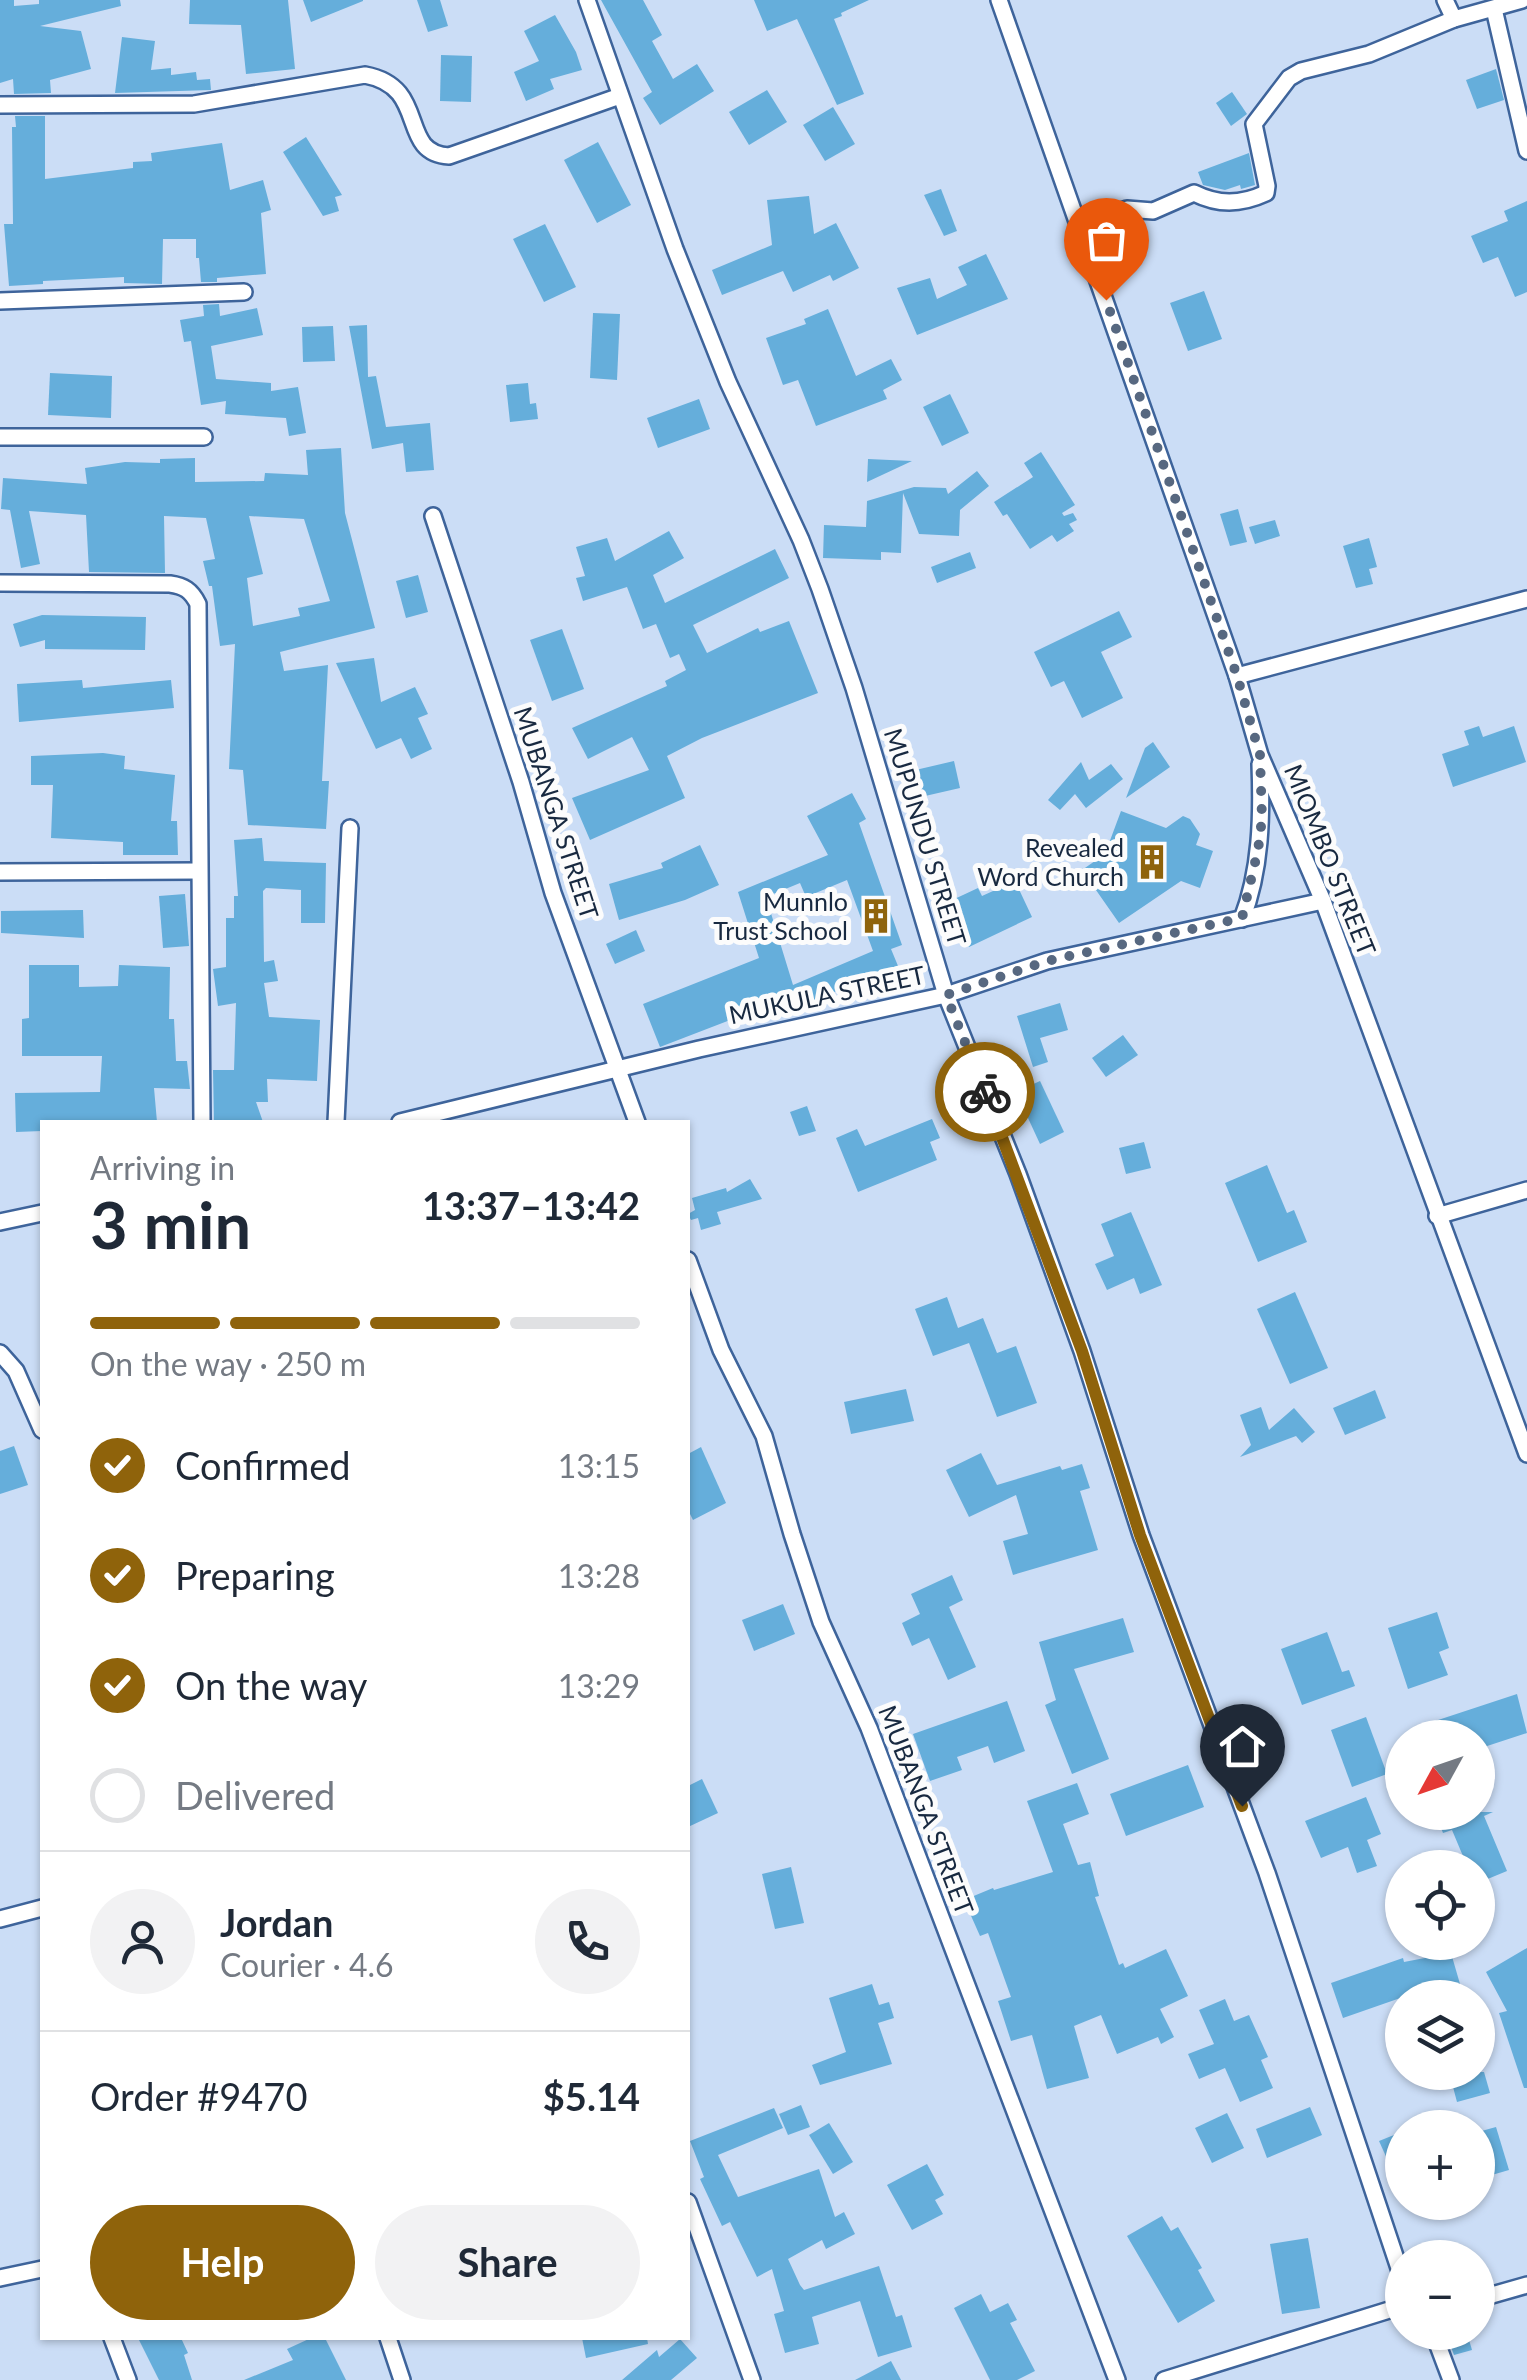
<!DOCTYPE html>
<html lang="en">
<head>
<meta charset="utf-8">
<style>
	body { margin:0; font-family:Lato,sans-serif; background:#f2f2f3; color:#1f2937; height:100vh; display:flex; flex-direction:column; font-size:38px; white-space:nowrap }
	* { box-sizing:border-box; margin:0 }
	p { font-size:32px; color:#747a83 }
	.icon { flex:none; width:55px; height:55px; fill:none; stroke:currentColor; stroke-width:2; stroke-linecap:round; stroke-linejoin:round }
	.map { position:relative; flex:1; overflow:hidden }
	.details { position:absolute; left:40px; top:1120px; width:650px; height:1220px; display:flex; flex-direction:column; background:#fff; border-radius:0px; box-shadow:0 2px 8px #0004 }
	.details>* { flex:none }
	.needle { width:65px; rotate:230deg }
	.buttons { position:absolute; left:1385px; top:1720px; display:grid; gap:20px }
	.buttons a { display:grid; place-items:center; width:110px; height:110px; border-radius:50%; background:#fff; box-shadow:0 2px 8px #0004; font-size:50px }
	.pin { position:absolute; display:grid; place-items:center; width:85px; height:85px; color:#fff; margin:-102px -42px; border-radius:50% 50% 50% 0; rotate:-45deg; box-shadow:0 0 10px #0007 }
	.pin .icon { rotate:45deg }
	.courier { position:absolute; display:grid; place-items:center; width:100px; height:100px; margin:-50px; border:8px solid #8f630b; border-radius:50%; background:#fff; color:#222; box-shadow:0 2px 12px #0007 }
	.head em { font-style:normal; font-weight:700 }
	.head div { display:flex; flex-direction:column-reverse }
	.head { display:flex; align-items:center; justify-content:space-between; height:170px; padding:0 50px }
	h1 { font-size:65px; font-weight:700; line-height:75px }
	.bar { display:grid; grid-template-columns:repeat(4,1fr); gap:15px 10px; align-content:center; height:120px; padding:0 50px }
	.bar i { height:12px; border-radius:8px; background:#e0e1e3 }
	.bar .selected { background:#8f630b }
	.bar p { grid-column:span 4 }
	.line { display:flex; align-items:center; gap:25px; padding:0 50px; border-top:2px solid #e0e1e3 }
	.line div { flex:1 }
	.round { display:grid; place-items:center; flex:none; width:105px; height:105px; border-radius:52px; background:#f2f2f3 }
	ol { padding:0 50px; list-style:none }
	li { display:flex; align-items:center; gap:30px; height:110px }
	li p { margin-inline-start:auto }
	li .icon { padding:10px; border-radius:50%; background:#8f630b; color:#fff; stroke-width:4 }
	li:last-child { color:#747a83 }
	li i { width:55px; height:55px; border:5px solid #e0e1e3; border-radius:50% }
	.action { display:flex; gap:20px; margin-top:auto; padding:20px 50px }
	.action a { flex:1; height:115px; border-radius:60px; background:#8f630b; color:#fff; font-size:40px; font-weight:700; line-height:115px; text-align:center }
	.action a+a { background:#f2f2f3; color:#1f2937 }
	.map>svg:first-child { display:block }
	.building { fill:#65aedb; fill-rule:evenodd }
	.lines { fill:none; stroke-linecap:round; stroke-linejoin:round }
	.street-casing { stroke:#3e649b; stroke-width:20 }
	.street { stroke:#fff; stroke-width:15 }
	.done { stroke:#576880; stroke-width:10; stroke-dasharray:0 18 }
	.route { stroke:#8f630b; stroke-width:12 }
	.labels { text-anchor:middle; stroke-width:10; stroke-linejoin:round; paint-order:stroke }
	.street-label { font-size:25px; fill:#182940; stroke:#fcfcfc }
	.poi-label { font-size:25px; fill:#182940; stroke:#fcfcfc; text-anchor:end }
</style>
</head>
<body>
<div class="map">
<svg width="1527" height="2380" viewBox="0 0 1527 2380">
	<rect width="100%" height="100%" fill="#cbddf6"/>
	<!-- building -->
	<g class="building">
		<path d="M0,0H14V6L39,4V0H120L121,6L40,26L81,31L91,69L50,80L51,93L14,94L13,79L0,83Z"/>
		<path d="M190,0H288L295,69L246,74L241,25L189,24Z"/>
		<path d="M303,0H363V1L311,22Z"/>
		<path d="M417,0H440L448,26L428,32Z"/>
		<path d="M601,0H643L662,35L652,41L673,79L697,64L714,91L660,125L643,98L652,92Z"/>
		<path d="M754,0H869L841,13L842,16L834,19L864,94L837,105L797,19L767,31Z"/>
		<path d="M555,15L576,52L582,70L550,79L554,89L526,101L514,72L539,61L524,31Z"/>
		<path d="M122,37L155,41L151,70L171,68V75L196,72L197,80L210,79L211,90L115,93Z"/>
		<path d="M441,55L472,56L471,102L440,101Z"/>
		<path d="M1496,69L1504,100L1477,109L1466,80Z"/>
		<path d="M767,90L787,122L749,145L729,112Z"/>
		<path d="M1232,92L1247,114L1231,126L1216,103Z"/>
		<path d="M833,107L855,144L825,161L803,125Z"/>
		<path d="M15,116H45V179L133,168V162L152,161L151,153L222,143L230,190L263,180L271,210L261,213L266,274L217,278V282H201L199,258H196V239H163L162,284L124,283V277L43,281V284L9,286L4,224H13L12,127H16Z"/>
		<path d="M306,137L342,195L335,197L339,211L323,216L283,152Z"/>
		<path d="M598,142L631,205L597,223L564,160Z"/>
		<path d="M1249,153L1255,185L1241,189L1240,185L1225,190L1203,185L1198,172Z"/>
		<path d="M941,189L957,231L944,236L924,195Z"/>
		<path d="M809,196L814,234L836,223L859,268L833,281L830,275L793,292L783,271L722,295L712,270L772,245L767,200Z"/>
		<path d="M1527,201V292L1515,297L1498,257L1483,263L1471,236L1508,221L1504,211Z"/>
		<path d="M545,224L576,287L544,302L513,239Z"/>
		<path d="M986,254L1008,299L917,335L897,288L930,278L937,299L967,285L958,267Z"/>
		<path d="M1204,291L1222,339L1188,351L1170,303Z"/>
		<path d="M219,304L220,316L257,308L263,335L211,346L216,379L271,383V391L298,387L306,433L289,436L286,418L225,414L226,401L201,405L191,341L184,342L180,320L204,316L203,305Z"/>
		<path d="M828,309L856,376L891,359L902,380L883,390L887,399L816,426L798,380L783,385L766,338L806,324L804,319Z"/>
		<path d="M593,313L620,314L617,380L590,378Z"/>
		<path d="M367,325L368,377L376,376L386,427L430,423L434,470L406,472L403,443L372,449L349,326Z"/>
		<path d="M333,326L335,361L303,362L302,327Z"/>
		<path d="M50,373L112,376L111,418L48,415Z"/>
		<path d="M528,383L530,404L536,403L538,419L510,422L506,385Z"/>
		<path d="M950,394L969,433L942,446L923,407Z"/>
		<path d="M699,399L710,429L658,448L647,418Z"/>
		<path d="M341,448L345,513L375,628L280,652L284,671L328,665L322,781H329L326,829L248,825L243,770L229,769L235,644L220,646L212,586H209L203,561L215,559L206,518L164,516L165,573L89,572L86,515L29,511L40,564L21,568L10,510L1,509L3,478L87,484L85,468L125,462L160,463V459L195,458V482L264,481L265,473L308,475L306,450ZM249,516L304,519L330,601L298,608L300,616L253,626L247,578L263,574Z"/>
		<path d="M1041,452L1075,505L1062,513L1064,516L1073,513L1077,520L1069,524L1074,531L1057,542L1052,535L1030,549L1007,514L1003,516L994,502L1033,477L1024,463Z"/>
		<path d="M868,459L912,461L867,482Z"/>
		<path d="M977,471L989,486L960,510L959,536L919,534L903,493L901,553L881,552V560L823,558L824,525L866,527L867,501L914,487L946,488L948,494Z"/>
		<path d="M1238,509L1247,542L1230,546L1220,514Z"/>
		<path d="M1275,520L1280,536L1255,544L1249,527Z"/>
		<path d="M669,531L684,558L653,575L665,603L775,549L789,578L693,625L707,653L758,628L760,632L789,621L818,693L702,738L667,756L685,798L590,840L572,798L649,770L632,737L588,759L572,728L667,686L665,681L686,670L679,654L670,658L656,624L643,629L627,587L583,601L576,578L585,576L576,547L607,538L615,561Z"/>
		<path d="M1369,538L1377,567L1369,569L1373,584L1356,588L1343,546Z"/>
		<path d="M970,552L976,568L937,583L931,567Z"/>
		<path d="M418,575L428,612L406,618L396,581Z"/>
		<path d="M1119,611L1132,637L1101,652L1123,698L1082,718L1064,681L1051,687L1034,652Z"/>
		<path d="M42,615L146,617L145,650L45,649V640L20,647L13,624Z"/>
		<path d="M562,629L584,689L552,701L530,640Z"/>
		<path d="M374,658L381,702L415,687L428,714L418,718L432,749L411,759L401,738L376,749L336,663Z"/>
		<path d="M82,680L83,688L171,680L174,708L19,722L17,684Z"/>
		<path d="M1479,726L1483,737L1514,726L1526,762L1453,787L1442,754L1469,745L1464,731Z"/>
		<path d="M1153,742L1170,767L1126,798L1145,748Z"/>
		<path d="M103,753L125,756L124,769L175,775L171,821H177L178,855H123V842L51,838L53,785H31V756Z"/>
		<path d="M954,761L960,788L912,799L907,772Z"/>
		<path d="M1081,762L1089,780L1111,764L1123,779L1086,808L1075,794L1060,810L1048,800Z"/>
		<path d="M852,793L866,819L859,823L902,945L891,949L903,978L884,986L879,973L806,1004L803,997L772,1005L773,1010L752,1015L751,1012L660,1047L643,1004L759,958L738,892L828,855L807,816ZM847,880L873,951L793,985L766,897L800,883L806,897Z"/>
		<path d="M1121,811L1166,828L1183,816L1190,819L1200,834L1196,845L1213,851L1200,888L1181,881L1119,923L1082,870L1105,854Z"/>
		<path d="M262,838L264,861L326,863L325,923H301V890L266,888L263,891L264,962L274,960L278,981L264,983L269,1017L320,1020L317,1081L267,1079L268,1102H256L263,1122H214L213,1070H234L236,1003L218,1006L213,969L226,967V918H234V896H238L234,840Z"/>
		<path d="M700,845L719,885L685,900L619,920L609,884L663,868L661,863Z"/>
		<path d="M1015,881L1032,917L969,947L948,902L978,888L982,896Z"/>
		<path d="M185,894L189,946L163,948L159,896Z"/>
		<path d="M83,910L84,938L1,933V911Z"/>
		<path d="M636,930L645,951L615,964L606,944Z"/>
		<path d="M29,965H79V987L118,986L119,965L170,967L169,1019H174L176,1061H187L190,1089L154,1088L157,1122H42V1131L16,1132L15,1093L100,1092L102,1056H22V1019L29,1018Z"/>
		<path d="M1060,1003L1068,1030L1040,1038L1048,1062L1033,1067L1017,1016Z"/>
		<path d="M1123,1035L1138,1055L1106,1077L1092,1058Z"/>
		<path d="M1040,1081L1064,1132L1040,1144L1016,1092Z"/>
		<path d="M807,1106L816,1131L799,1136L790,1112Z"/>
		<path d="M932,1119L940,1138L930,1142L937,1160L858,1192L836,1138L857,1129L865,1146Z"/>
		<path d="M1144,1142L1151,1168L1126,1174L1119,1148Z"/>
		<path d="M1267,1165L1287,1213L1294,1210L1307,1242L1258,1262L1225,1183Z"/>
		<path d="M750,1179L762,1199L717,1212L721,1224L701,1230L698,1218L691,1220L688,1214L695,1210L692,1198L726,1188L727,1192Z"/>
		<path d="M1131,1212L1162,1285L1140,1294L1134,1278L1107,1290L1095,1264L1114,1256L1101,1224Z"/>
		<path d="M1295,1292L1328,1368L1290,1384L1257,1309Z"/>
		<path d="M947,1297L958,1328L983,1318L997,1353L1016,1346L1037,1403L997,1417L969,1343L933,1356L915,1309Z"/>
		<path d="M906,1389L914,1421L851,1434L844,1402Z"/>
		<path d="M1375,1390L1386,1418L1345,1435L1333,1408Z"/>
		<path d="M1261,1407L1269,1430L1294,1408L1315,1432L1302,1443L1296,1436L1240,1457L1251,1445L1240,1415Z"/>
		<path d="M14,1446L28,1485L0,1494V1451Z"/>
		<path d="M701,1447L726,1503L693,1520L688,1510V1454Z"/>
		<path d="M981,1453L997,1485L1060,1466L1062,1470L1082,1464L1090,1488L1080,1491L1098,1550L1013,1575L1003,1541L1028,1534L1016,1495L969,1517L946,1470Z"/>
		<path d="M952,1575L963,1600L949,1607L976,1667L948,1680L929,1638L912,1646L902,1623L920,1614L911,1594Z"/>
		<path d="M783,1604L795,1634L754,1651L742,1620Z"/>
		<path d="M1437,1612L1449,1648L1439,1652L1448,1675L1408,1689L1388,1628Z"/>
		<path d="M1123,1618L1134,1652L1074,1669L1109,1759L1072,1774L1045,1705L1056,1700L1039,1642Z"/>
		<path d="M1327,1632L1342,1672L1349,1670L1355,1686L1302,1705L1281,1649Z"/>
		<path d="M1517,1694L1527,1733L1478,1749V1738H1434L1429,1723Z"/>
		<path d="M1007,1701L1025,1751L994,1763L988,1746L957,1757L962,1770L930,1781L913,1734Z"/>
		<path d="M1366,1717L1387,1774L1352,1787L1331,1730Z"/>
		<path d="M1188,1765L1204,1807L1126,1836L1110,1794Z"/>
		<path d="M702,1779L718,1813L688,1827V1786Z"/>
		<path d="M1077,1783L1089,1814L1063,1824L1078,1865L1090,1862L1099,1896L1095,1897L1119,1965L1123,1963L1125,1968L1166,1949L1188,1996L1160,2009L1174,2037L1161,2044L1158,2037L1117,2054L1101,2015L1074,2026L1089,2078L1047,2089L1032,2035L1011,2041L998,2001L1011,1997L988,1933L980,1936L964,1900L993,1888L994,1890L1053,1872L1027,1801Z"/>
		<path d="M1366,1797L1381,1834L1367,1840L1377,1866L1357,1873L1348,1847L1321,1858L1305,1821Z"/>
		<path d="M1435,1812H1493L1484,1816L1507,1871L1478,1883V1868H1468L1452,1830L1443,1833Z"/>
		<path d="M791,1867L804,1923L775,1929L762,1874Z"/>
		<path d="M1527,1948V2088H1524L1499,2013L1507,2011L1486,1972Z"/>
		<path d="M1451,1953L1460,1984L1430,1991L1429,1988L1343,2018L1331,1983L1403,1958L1404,1962Z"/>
		<path d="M872,1984L879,2005L889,2002L894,2018L878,2023L892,2064L820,2085L812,2065L846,2052L829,1998Z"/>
		<path d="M1225,1999L1234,2021L1249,2015L1268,2057L1261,2060L1273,2088L1240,2102L1225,2068L1199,2079L1188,2054L1214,2044L1199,2010Z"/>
		<path d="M1449,2072H1484L1490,2093L1457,2102Z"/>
		<path d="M801,2105L810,2127L788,2135L779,2114Z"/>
		<path d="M1310,2107L1322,2135L1267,2158L1256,2129Z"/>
		<path d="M774,2108L783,2128L718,2155L738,2197L819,2169L835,2217L844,2212L855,2234L826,2249L822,2240L788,2259L800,2285L804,2290L879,2266L896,2317L902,2315L912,2347L878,2357L860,2301L812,2317L819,2344L785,2353L774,2314L784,2311L772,2269L757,2277L730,2222L722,2226L700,2179L704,2177L690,2141Z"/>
		<path d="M1227,2113L1244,2148L1212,2163L1195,2128Z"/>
		<path d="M829,2123L853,2162L833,2174L809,2135Z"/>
		<path d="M1496,2127L1509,2170L1478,2179V2132Z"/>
		<path d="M1394,2135L1402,2153V2192L1379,2141Z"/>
		<path d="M927,2164L944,2195L935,2200L943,2214L912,2230L887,2185Z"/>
		<path d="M1162,2216L1171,2231L1178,2227L1202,2268L1198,2270L1215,2301L1178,2323L1127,2236Z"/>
		<path d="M1308,2238L1320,2308L1282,2314L1270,2244Z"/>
		<path d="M981,2294L990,2312L1008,2303L1017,2320L1010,2323L1035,2371L1017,2380H990L954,2308Z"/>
		<path d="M1467,2333L1472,2350L1454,2355L1448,2339Z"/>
		<path d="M138,2338H181L188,2353L184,2355L192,2380H159Z"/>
		<path d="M311,2338H325L346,2380H244L293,2360L287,2349Z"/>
		<path d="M582,2338H647L648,2344L586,2358Z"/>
		<path d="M680,2339L697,2358L671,2380H622L657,2350L659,2357Z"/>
		<path d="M891,2361L901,2380H855Z"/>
	</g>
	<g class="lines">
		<defs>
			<g id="street">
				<path d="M587,0L675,249L728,382L801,540L820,589L854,688L946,995L1018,1174L1082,1351L1141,1535L1267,1873L1402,2277"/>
				<path d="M999,0L1237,676L1260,755L1323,901L1527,1454"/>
				<path d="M1445,0L1454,19"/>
				<path d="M1494,9L1527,151"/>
				<path d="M0,105L194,104L365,75C430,87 397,153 449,156L620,96"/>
				<path d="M1079,225L1127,209L1153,211L1194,193C1218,205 1240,205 1266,193L1267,186L1254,124L1289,78L1301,71L1369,54L1454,19L1522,0"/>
				<path d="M0,301L244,292"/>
				<path d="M0,437H204"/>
				<path d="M433,516L521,782L553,893L637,1122"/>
				<path d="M0,583L170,584C184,586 191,590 198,604L202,1122"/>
				<path d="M1237,676L1527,599"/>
				<path d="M0,872L198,871"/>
				<path d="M1242,919C1261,870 1262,816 1260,764"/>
				<path d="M336,1122L350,828"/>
				<path d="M400,1122L699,1049L946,995L1047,961L1323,901"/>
				<path d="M1437,1216L1527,1190"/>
				<path d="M0,1222L42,1213"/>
				<path d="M688,1260L721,1350L764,1436L792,1534L821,1622L869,1728L1117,2380"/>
				<path d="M0,1353L16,1371L42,1430"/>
				<path d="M0,1919L42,1908"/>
				<path d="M688,2202L752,2380"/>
				<path d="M0,2278L42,2269"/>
				<path d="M1478,2299L1527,2285"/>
				<path d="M1433,2332L1451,2380"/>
				<path d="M112,2338L128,2380"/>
				<path d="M388,2338L402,2380"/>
				<path d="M1164,2380L1402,2306"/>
			</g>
		</defs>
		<!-- street casing -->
		<use href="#street" class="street-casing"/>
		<!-- street -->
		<use href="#street" class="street"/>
	</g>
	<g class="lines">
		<!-- done -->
		<path class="done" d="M985,1092L946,995L1047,961L1242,918L1258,850L1262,819L1260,755L1237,676L1106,300"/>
		<!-- route -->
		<path class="route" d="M985,1092L1082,1351L1140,1535L1242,1806"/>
	</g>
	<!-- icons -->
	<defs>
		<symbol id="building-bare" viewBox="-9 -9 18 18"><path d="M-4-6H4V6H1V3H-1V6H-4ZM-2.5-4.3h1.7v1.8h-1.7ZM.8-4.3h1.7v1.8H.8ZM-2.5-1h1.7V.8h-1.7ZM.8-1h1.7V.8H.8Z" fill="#8f630b" stroke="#fcfcfc" stroke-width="2.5" paint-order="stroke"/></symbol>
	</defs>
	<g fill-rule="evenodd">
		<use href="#building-bare" x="1127" y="837" width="50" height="50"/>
		<use href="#building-bare" x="851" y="891" width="50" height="50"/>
	</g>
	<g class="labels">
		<!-- street labels -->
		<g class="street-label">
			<text transform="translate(556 813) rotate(72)" y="9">MUBANGA STREET</text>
			<text transform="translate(925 837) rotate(73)" y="9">MUPUNDU STREET</text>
			<text transform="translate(1330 860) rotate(68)" y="9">MIOMBO STREET</text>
			<text transform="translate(827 995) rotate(-12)" y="9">MUKULA STREET</text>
			<text transform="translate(926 1810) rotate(69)" y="9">MUBANGA STREET</text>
		</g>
		<!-- poi labels -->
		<g class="poi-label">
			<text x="1124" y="857">Revealed<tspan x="1124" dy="29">Word Church</tspan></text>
			<text x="848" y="911">Munnlo<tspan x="848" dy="29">Trust School</tspan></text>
		</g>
	</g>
</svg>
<div class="buttons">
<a><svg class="needle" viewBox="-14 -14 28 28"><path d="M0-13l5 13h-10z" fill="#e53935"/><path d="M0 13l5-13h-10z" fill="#747a83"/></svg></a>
<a><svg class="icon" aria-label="locate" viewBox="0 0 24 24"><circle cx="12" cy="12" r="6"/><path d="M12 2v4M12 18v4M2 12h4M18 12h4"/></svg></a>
<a><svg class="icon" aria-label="layers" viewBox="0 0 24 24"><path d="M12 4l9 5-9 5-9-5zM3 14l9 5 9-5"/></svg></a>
<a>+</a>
<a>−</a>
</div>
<div class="pin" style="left:1106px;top:300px;background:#ea580c"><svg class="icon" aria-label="bag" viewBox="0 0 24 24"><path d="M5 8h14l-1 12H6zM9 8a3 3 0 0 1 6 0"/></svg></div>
<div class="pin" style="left:1242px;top:1806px;background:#1f2937"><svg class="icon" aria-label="home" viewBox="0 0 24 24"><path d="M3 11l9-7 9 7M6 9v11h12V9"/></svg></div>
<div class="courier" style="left:985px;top:1092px"><svg class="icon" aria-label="bike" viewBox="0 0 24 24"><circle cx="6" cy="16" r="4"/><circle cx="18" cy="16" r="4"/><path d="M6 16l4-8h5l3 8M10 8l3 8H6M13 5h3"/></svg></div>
<section class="details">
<div class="head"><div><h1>3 min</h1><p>Arriving in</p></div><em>13:37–13:42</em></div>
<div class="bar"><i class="selected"></i><i class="selected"></i><i class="selected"></i><i></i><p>On the way · 250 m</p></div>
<ol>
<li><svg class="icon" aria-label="check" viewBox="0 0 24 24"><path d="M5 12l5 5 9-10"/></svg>Confirmed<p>13:15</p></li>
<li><svg class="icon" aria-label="check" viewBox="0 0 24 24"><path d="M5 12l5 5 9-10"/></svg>Preparing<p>13:28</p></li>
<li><svg class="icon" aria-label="check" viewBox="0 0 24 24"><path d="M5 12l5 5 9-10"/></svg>On the way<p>13:29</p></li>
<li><i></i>Delivered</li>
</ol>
<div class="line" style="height:180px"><a class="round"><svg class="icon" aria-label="person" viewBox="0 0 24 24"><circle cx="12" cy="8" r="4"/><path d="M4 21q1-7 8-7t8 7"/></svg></a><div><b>Jordan</b><p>Courier · 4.6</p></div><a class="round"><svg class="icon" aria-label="phone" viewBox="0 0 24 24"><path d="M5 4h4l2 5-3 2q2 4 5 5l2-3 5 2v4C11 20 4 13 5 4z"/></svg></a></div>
<div class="line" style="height:130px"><div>Order #9470</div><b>$5.14</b></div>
<div class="action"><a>Help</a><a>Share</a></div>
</section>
</div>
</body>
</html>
